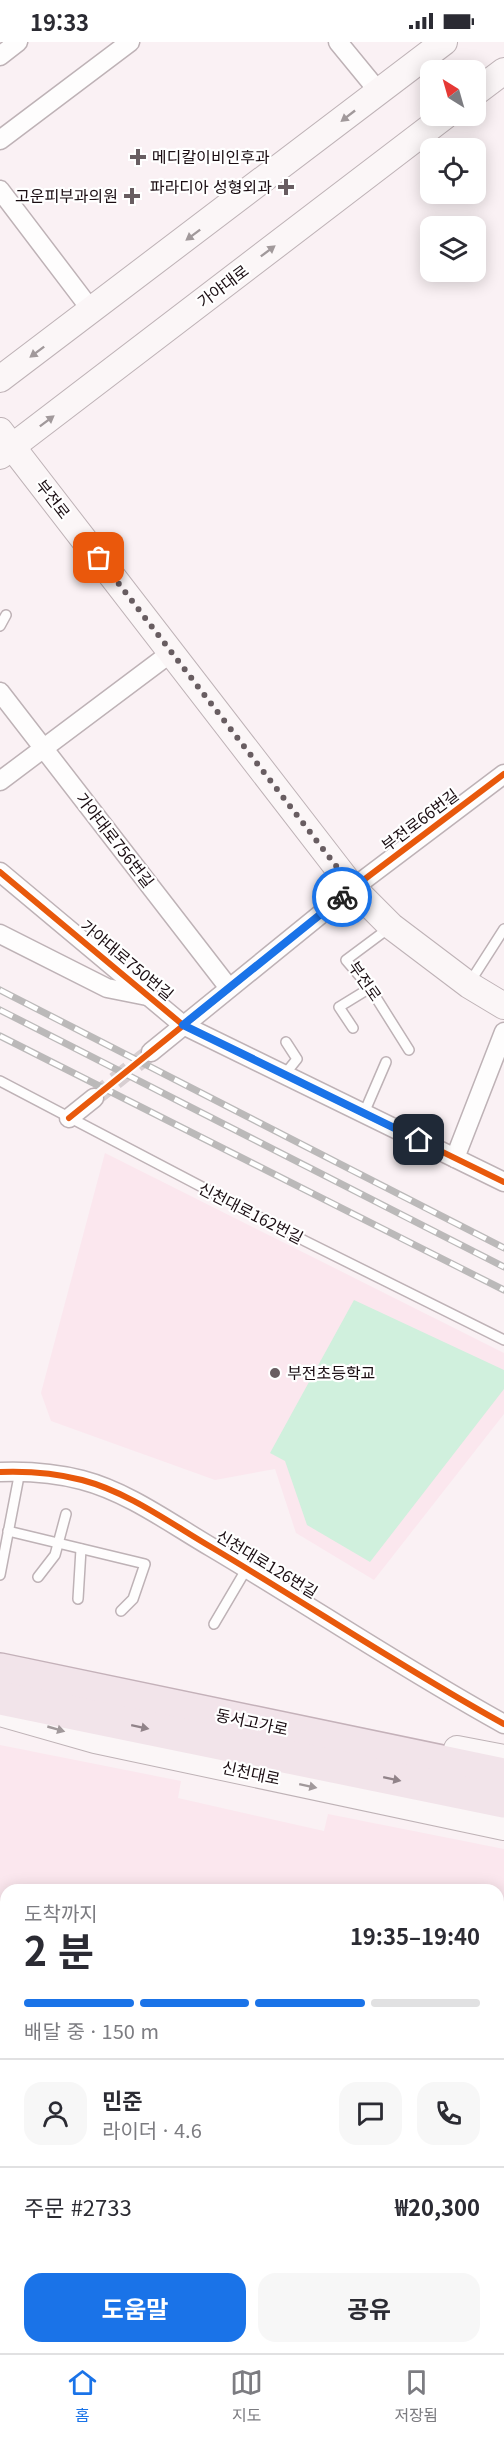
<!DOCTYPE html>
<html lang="ko">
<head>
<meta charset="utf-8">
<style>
	body { margin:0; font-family:Georgia,"Noto Sans KR",serif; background:#f7f7f7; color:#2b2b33; height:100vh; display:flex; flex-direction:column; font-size:22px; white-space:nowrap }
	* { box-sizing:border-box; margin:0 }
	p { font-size:20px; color:#7c7c81 }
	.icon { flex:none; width:33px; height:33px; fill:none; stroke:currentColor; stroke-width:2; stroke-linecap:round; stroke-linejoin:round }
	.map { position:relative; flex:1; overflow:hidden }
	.side { position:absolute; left:0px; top:1842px; width:504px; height:470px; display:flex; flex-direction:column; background:#fff; border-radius:18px 18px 0 0; box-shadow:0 3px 15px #0003 }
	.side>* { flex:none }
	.needle { width:39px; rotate:323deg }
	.tools { position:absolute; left:420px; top:18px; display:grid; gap:12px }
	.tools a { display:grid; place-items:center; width:66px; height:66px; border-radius:12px; background:#fff; box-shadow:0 3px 15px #0003; font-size:30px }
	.pin { position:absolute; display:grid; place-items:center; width:51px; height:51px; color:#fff; margin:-26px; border-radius:12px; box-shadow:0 3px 9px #0006 }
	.courier { position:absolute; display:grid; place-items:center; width:60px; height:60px; margin:-30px; border:4px solid #1a73e8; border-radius:50%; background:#fff; color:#222; box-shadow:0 2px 8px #0007 }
	.headline em { font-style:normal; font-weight:700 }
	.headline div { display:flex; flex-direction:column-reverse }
	.headline { display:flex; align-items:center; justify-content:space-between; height:102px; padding:0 24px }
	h1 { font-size:39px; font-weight:700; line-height:45px }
	.bar { display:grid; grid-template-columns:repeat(4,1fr); gap:9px 6px; align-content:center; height:72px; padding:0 24px }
	.bar i { height:8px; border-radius:4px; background:#e1e1e2 }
	.bar .current { background:#1a73e8 }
	.bar p { grid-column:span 4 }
	.line { display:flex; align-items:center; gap:15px; padding:0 24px; border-top:2px solid #e1e1e2 }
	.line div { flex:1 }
	.round { display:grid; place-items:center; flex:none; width:63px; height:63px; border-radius:18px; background:#f7f7f7 }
	.button { display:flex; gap:12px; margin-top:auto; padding:12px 24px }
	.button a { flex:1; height:69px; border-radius:18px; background:#1a73e8; color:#fff; font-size:24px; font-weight:700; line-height:69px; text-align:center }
	.button a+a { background:#f7f7f7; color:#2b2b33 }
	.status { display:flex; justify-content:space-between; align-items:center; height:42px; padding:0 30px; background:#fff; direction:ltr }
	.status svg { height:16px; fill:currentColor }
	.tabs { display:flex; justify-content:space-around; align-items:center; height:84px; border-top:2px solid #e1e1e2; background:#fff; font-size:16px; color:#7c7c81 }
	.tabs a { display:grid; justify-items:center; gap:3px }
	.tabs .current { color:#1a73e8 }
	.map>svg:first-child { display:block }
	.built { fill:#fbe7ee; fill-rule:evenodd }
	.green { fill:#d0f0dd }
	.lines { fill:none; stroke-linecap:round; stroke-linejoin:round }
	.street-tunnel { stroke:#d8cfd2; stroke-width:18; stroke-dasharray:18 9; stroke-linecap:butt }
	.lane-casing { stroke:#beb2b6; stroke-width:12 }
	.street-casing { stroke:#beb2b6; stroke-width:21 }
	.secondary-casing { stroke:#beb2b6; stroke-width:28 }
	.highway-casing { stroke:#c4b1b9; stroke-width:36 }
	.lane { stroke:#fefdfd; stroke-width:9 }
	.street { stroke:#fefdfd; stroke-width:18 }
	.secondary { stroke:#fbf6f7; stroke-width:26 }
	.highway { stroke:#f2e4ea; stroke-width:33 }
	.rail-casing { stroke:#bbb9b9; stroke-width:7 }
	.rail { stroke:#fff; stroke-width:4.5; stroke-dasharray:14; stroke-linecap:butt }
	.cycleway-casing { stroke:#fff; stroke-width:10 }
	.cycleway { stroke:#e8590c; stroke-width:6 }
	.oneway { fill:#a1999b }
	.oneway2 { fill:#918389 }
	.done { stroke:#685d61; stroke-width:6; stroke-dasharray:0 10.8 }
	.route { stroke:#1a73e8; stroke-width:8 }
	.poi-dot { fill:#685d61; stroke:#fff; stroke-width:2 }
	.labels { text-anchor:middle; stroke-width:4.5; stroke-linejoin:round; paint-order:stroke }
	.poi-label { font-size:16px; fill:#1a0d12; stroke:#fff; text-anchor:start }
	.street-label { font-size:16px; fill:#1a0d12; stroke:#fff }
</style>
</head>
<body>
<div class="status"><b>19:33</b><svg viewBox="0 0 49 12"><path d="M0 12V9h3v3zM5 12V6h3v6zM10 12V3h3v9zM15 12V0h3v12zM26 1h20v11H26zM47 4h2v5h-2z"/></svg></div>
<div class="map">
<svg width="504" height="2311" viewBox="0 0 504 2311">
	<rect width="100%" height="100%" fill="#faf1f4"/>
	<!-- built -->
	<g class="built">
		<path d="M105,1111L504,1311V1372L374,1538L296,1491L275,1427L215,1438L51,1379L41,1351Z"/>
		<path d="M0,1703L181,1739L178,1756L324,1789L328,1772L504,1807V2311H0ZM6,1848H498V2306H6Z"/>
	</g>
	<!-- green -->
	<path class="green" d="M354,1258L504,1328V1347L370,1520L307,1483L285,1419L270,1411Z"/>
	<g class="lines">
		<!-- street-tunnel -->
		<path class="street-tunnel" d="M94,1056L151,1010"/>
		<defs>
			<g id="lane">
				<path d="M0,584L6,573"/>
				<path d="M389,886L346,918L370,946L409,1008"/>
				<path d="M470,940L504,887"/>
				<path d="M353,986L339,965L370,946"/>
				<path d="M285,1032L297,1017L286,1000"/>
				<path d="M0,1039L305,1199L504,1298"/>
				<path d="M364,1071L386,1020"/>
				<path d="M8,1489L145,1522L133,1557L121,1569"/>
				<path d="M0,1533L20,1429"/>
				<path d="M38,1535L55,1513L66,1472"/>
				<path d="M78,1557L81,1507"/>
				<path d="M214,1582L247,1526"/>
				<path d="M0,1967L6,1969"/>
				<path d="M498,2084L504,2085"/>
				<path d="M0,2116L6,2117"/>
				<path d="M263,2306L287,2311"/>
				<path d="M409,2311L410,2306"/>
			</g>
			<g id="street">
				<path d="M338,0L379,50"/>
				<path d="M0,14L18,0"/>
				<path d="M0,98L130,0"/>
				<path d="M0,148L92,269"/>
				<path d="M0,650L229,946"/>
				<path d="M0,739L172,610"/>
				<path d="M0,830L183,983L504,1140"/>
				<path d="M0,892L107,946L147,954"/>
				<path d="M151,1010L353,846L504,732"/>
				<path d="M69,1076L94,1056"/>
				<path d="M455,1116L504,990"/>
				<path d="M0,1430C27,1429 55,1431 82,1438C128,1450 170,1481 211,1505C309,1563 404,1627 504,1682"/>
			</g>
			<g id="secondary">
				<path d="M476,50L504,29"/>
				<path d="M0,337L444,0"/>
				<path d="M0,389L353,846L391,884L469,943L504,964"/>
				<path d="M0,414L445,74"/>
				<path d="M0,1671L95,1698L504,1785"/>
				<path d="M457,1707L504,1716"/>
			</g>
			<g id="highway">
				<path d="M0,1628L504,1733"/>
				<path d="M0,1656L504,1759"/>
			</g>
		</defs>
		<!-- lane casing -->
		<use href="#lane" class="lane-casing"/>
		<!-- street casing -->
		<use href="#street" class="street-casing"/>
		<!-- secondary casing -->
		<use href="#secondary" class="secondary-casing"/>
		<!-- highway casing -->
		<use href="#highway" class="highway-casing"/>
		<!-- lane -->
		<use href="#lane" class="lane"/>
		<!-- street -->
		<use href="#street" class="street"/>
		<!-- secondary -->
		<use href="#secondary" class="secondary"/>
		<!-- highway -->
		<use href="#highway" class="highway"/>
		<defs>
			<g id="rail">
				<path d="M0,948L504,1206"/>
				<path d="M0,968L504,1225"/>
				<path d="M0,994L504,1248"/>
			</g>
		</defs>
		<!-- rail casing -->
		<use href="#rail" class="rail-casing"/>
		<!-- rail -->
		<use href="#rail" class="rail"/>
		<defs>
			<g id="cycleway">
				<path d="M0,830L183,983L504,1140"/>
				<path d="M69,1076L353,846L504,732"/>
				<path d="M0,1430C27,1429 55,1431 82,1438C128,1450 170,1481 211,1505C309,1563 404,1627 504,1682"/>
			</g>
		</defs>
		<!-- cycleway casing -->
		<use href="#cycleway" class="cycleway-casing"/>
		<!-- cycleway -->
		<use href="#cycleway" class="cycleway"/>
	</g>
	<!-- one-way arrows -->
	<defs><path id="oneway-solid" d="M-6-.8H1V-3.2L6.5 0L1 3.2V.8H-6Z" transform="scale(1.5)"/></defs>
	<g class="oneway">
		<use href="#oneway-solid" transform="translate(348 74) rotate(142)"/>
		<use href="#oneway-solid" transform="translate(193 193) rotate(143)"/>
		<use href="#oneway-solid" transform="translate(268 209) rotate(-37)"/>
		<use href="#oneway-solid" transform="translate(37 310) rotate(143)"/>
		<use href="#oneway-solid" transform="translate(47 379) rotate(-37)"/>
		<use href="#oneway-solid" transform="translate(56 1687) rotate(16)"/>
		<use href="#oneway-solid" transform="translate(308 1744) rotate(12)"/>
	</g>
	<g class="oneway2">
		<use href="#oneway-solid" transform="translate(140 1685) rotate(12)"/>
		<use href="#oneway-solid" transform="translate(392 1737) rotate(12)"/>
	</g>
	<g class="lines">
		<!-- done -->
		<path class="done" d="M99,516L353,846L342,855"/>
		<!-- route -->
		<path class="route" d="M342,855L183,983L419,1098"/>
	</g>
	<!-- markers -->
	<g class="poi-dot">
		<path d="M135 106h6v6h6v6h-6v6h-6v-6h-6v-6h6z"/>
		<path d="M283 136h6v6h6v6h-6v6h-6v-6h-6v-6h6z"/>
		<path d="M129 145h6v6h6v6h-6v6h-6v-6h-6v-6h6z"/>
		<circle cx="275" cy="1331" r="6"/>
	</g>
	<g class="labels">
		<!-- poi labels -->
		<g class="poi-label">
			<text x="152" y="121">메디칼이비인후과</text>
			<text x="272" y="151" text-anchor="end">파라디아 성형외과</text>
			<text x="118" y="160" text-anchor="end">고운피부과의원</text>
			<text x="287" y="1337">부전초등학교</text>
		</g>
		<!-- street labels -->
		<g class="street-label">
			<text transform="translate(223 244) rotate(-37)" y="6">가야대로</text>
			<text transform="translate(53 457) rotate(52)" y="6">부전로</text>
			<text transform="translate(420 778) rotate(-37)" y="6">부전로66번길</text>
			<text transform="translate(115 798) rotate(52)" y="6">가야대로756번길</text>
			<text transform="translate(127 918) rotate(40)" y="6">가야대로750번길</text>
			<text transform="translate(365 939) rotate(55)" y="6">부전로</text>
			<text transform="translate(251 1171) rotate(27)" y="6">신천대로162번길</text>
			<text transform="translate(267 1522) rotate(31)" y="6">신천대로126번길</text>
			<text transform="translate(252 1680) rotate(12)" y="6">동서고가로</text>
			<text transform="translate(251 1731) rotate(12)" y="6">신천대로</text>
		</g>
	</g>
</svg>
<div class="tools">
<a><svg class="needle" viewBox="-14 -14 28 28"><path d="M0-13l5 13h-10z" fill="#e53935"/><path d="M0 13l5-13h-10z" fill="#7c7c81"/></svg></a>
<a><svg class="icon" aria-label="locate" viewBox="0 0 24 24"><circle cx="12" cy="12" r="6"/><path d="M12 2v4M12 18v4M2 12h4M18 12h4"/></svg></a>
<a><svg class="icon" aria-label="layers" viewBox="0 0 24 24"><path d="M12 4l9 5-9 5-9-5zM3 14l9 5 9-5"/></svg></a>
</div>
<div class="pin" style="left:99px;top:516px;background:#ea580c"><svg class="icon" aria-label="bag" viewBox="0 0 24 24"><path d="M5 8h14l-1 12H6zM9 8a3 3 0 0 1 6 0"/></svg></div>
<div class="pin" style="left:419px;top:1098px;background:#1f2937"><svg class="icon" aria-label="home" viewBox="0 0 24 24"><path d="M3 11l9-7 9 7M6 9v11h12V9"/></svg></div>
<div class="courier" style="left:342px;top:855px"><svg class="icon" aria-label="bike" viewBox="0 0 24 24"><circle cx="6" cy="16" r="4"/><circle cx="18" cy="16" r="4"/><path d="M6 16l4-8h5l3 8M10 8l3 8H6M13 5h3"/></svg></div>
<section class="side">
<div class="headline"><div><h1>2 분</h1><p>도착까지</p></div><em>19:35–19:40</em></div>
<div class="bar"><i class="current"></i><i class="current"></i><i class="current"></i><i></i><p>배달 중 · 150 m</p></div>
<div class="line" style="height:108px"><a class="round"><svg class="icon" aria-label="person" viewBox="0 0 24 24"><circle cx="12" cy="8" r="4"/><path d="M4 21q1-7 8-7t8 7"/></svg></a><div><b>민준</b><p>라이더 · 4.6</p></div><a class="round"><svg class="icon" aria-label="chat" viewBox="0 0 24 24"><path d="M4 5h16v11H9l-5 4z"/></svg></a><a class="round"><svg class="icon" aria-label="phone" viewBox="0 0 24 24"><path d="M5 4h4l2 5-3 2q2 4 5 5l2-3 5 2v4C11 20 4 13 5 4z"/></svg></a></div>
<div class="line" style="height:78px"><div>주문 #2733</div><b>₩20,300</b></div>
<div class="button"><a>도움말</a><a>공유</a></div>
</section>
</div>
<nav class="tabs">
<a class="current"><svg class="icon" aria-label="home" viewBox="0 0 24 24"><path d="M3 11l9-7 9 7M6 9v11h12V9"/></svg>홈</a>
<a><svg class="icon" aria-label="map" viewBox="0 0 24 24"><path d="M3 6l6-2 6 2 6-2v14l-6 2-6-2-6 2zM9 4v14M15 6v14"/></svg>지도</a>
<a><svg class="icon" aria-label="saved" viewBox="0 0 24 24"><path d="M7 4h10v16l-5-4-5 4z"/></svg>저장됨</a>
</nav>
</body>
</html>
